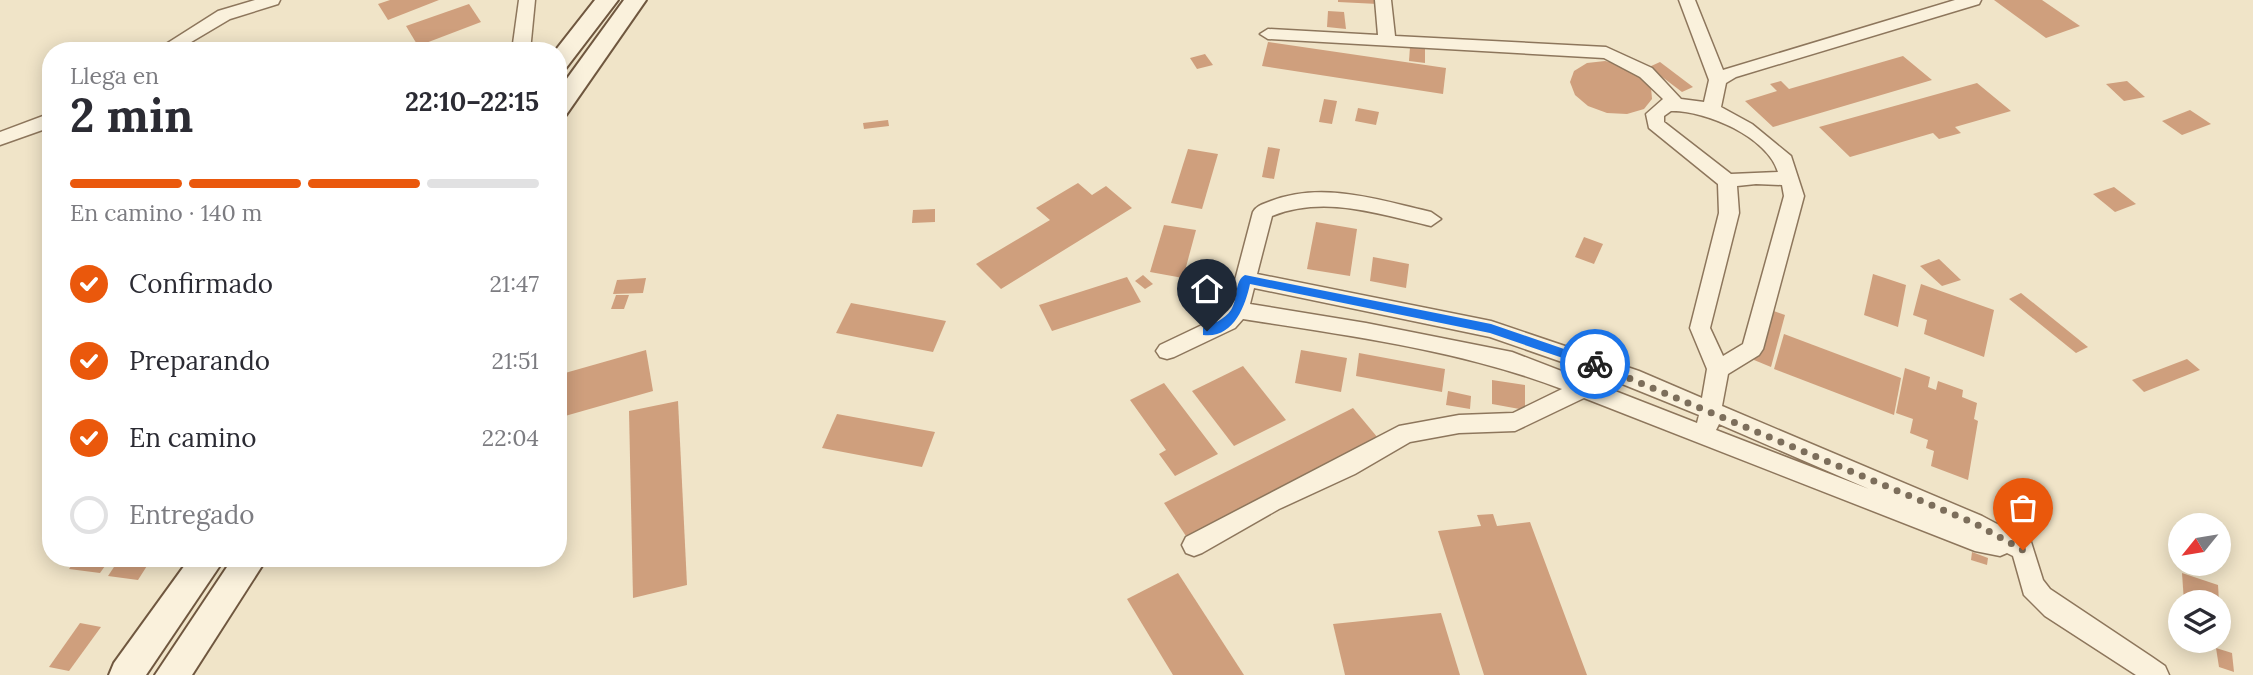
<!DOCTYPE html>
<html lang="es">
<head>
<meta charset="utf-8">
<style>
	body { margin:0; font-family:Lora,serif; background:#f2f2f3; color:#2b2b33; height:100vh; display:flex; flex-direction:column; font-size:26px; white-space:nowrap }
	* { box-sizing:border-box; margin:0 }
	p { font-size:23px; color:#7c7c81 }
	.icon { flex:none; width:38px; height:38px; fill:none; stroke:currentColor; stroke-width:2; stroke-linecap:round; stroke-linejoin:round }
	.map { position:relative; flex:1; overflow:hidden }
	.panel { position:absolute; left:42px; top:42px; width:525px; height:525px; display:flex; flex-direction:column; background:#fff; border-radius:28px; box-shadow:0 4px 18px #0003 }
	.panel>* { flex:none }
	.needle { width:46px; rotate:240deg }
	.tools { position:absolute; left:2168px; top:513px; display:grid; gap:14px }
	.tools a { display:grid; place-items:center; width:63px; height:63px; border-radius:50%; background:#fff; box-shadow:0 4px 18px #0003; font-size:35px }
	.pin { position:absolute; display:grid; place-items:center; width:60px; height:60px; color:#fff; margin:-72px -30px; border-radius:50% 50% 50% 0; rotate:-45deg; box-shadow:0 0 7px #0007 }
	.pin .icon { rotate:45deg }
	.courier { position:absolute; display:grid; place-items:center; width:70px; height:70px; margin:-35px; border:5px solid #1a73e8; border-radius:50%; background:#fff; color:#222; box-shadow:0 2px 9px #0007 }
	.headline em { font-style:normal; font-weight:800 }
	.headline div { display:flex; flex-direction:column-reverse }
	.headline { display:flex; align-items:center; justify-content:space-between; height:119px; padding:0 28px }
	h1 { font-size:46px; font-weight:800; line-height:52px }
	.bar { display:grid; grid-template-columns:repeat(4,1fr); gap:10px 7px; align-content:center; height:84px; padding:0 28px }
	.bar i { height:9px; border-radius:5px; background:#e1e1e2 }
	.bar .selected { background:#ea580c }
	.bar p { grid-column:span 4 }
	ol { padding:0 28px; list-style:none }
	li { display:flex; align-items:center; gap:21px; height:77px }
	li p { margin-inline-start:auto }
	li .icon { padding:7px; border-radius:50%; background:#ea580c; color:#fff; stroke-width:4 }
	li:last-child { color:#7c7c81 }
	li i { width:38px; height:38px; border:4px solid #e1e1e2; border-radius:50% }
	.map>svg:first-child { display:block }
	.building { fill:#cf9f7d }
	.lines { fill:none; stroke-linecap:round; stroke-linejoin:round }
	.minor-casing { stroke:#8d765c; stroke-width:3 }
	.secondary-casing { stroke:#6f573f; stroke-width:4 }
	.minor { fill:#faf1dc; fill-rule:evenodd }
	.secondary { fill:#faf1dc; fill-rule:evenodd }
	.route { fill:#1a73e8 }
	.done { stroke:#7c6e5b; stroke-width:7; stroke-dasharray:0 12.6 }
</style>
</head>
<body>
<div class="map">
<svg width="2253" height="675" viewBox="0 0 2253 675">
	<rect width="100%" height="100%" fill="#f0e4c8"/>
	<!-- building -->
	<g class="building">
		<path d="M390,0H439L388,20L378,4Z"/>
		<path d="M1338,0H1377L1378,4L1338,2Z"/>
		<path d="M1994,0H2042L2080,26L2046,38Z"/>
		<path d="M469,4L481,22L418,46L406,26Z"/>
		<path d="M1328,11L1344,12L1346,29L1327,27Z"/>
		<path d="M1268,42L1446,68L1443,94L1262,66Z"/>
		<path d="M1410,47L1425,49V63L1409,61Z"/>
		<path d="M1205,54L1213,65L1197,69L1190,58Z"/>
		<path d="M1903,56L1932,80L1773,127L1745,101L1777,91L1770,84L1781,81L1789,89Z"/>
		<path d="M1605,61L1624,65L1641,74L1651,87L1652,99L1644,109L1627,114L1607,113L1588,106L1575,95L1570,82L1574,71L1587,63Z"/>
		<path d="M1660,62L1693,87L1682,92L1649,67Z"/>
		<path d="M2127,81L2145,97L2124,101L2106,84Z"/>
		<path d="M1977,83L2011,111L1955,127L1961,133L1939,139L1933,133L1850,157L1819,127Z"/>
		<path d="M1324,99L1337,101L1332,124L1319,122Z"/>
		<path d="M1358,108L1379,112L1376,125L1355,121Z"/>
		<path d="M2190,110L2211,124L2182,135L2162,121Z"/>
		<path d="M888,120L889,126L864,129L863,123Z"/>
		<path d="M1268,147L1280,149L1274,179L1262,177Z"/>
		<path d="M1188,149L1218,154L1202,209L1171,203Z"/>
		<path d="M1078,183L1092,195L1106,186L1132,208L1001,289L976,264L1050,220L1036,208Z"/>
		<path d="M2114,187L2136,204L2115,212L2093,194Z"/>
		<path d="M935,209V222L912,223L913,210Z"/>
		<path d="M1316,222L1357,229L1350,276L1307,269Z"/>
		<path d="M1164,225L1196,230L1183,278L1150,272Z"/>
		<path d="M1584,237L1603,244L1594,264L1575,257Z"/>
		<path d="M1373,257L1409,264L1406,288L1370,281Z"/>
		<path d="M1939,259L1961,280L1942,286L1920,266Z"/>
		<path d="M1873,274L1906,285L1898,327L1864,315Z"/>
		<path d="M1143,275L1153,284L1145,289L1135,281Z"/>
		<path d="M1127,277L1141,302L1052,331L1039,305Z"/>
		<path d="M646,278L643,293L613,294L617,280Z"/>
		<path d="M1921,284L1994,310L1984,357L1924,334L1927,320L1913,315Z"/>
		<path d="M2021,293L2088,347L2076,353L2009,299Z"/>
		<path d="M616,295H629L624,309H611Z"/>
		<path d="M851,303L946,321L933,352L836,333Z"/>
		<path d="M1768,309L1785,315L1771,367L1754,360Z"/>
		<path d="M1784,334L1901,378L1894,415L1774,369Z"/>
		<path d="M646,350L653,391L558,418V375Z"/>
		<path d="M1301,350L1347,358L1341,392L1295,383Z"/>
		<path d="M1359,353L1445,369L1442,392L1356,376Z"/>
		<path d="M2187,359L2200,370L2144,392L2132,380Z"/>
		<path d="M1243,366L1286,420L1234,446L1192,391Z"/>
		<path d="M1905,368L1930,377L1928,387L1936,390L1938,381L1963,390L1962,397L1977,403L1974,419L1978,421L1968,480L1931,466L1934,451L1926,448L1928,440L1910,433L1913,419L1896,413Z"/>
		<path d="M1492,380L1525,385V410L1492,404Z"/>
		<path d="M1164,383L1218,454L1175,476L1159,454L1166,450L1130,400Z"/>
		<path d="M1448,391L1471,396L1470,409L1446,405Z"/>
		<path d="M678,401L687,585L633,598L629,411Z"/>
		<path d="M1353,408L1378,438L1186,536L1164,503Z"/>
		<path d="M837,414L935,432L922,467L822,448Z"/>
		<path d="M2015,491L2032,497V508L2015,502Z"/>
		<path d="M1493,514L1497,526L1530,522L1587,675H1484L1438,531L1481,526L1477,515Z"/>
		<path d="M1972,552L1988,558L1987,565L1971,560Z"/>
		<path d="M77,558H103L110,559L100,573L69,569Z"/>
		<path d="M120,558H152L138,580L108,576Z"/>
		<path d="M1178,573L1244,675H1173L1127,599Z"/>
		<path d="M2182,573L2218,585L2219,602H2184Z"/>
		<path d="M1441,613L1460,675H1345L1333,624Z"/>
		<path d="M80,623L101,627L69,671L49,667Z"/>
		<path d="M2216,648L2232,653L2234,672L2219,667Z"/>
	</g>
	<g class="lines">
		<defs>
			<g id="minor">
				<path d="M255,0H280L278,4L230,19L176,51H155L218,11Z"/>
				<path d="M519,0H535L530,51H512Z"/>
				<path d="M1375,0H1391L1395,36L1606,47L1652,68L1681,99L1704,102L1709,80L1679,0H1695L1723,70L1955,0H1981L1979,4L1736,77L1726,83L1721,107L1752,124L1791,156L1804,196L1763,349L1759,355L1728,374L1722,406L1982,516L2031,542L2043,580L2050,589L2152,657L2165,666L2169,675H2136L2045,616L2024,595L2013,556L2007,553L2000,556L1975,551L1584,398L1515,431L1459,433L1410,442L1355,474L1279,509L1202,553L1194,556L1186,553L1182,545L1186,537L1399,426L1459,415L1513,413L1562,389C1460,350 1350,336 1243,319L1235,328L1174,357L1167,359L1160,357L1156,351L1160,345L1221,316L1228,307L1253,212C1257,205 1264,204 1271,201C1323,181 1379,200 1431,212L1441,219L1431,226C1378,214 1325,195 1272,216L1257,274L1491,321L1639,371L1702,398L1707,369L1690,328L1719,213L1718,184L1649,128L1646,114L1663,99L1640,77L1604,58L1268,39L1260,34L1268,29L1378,35ZM1671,111C1705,110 1768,137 1778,172L1731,174L1664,122V116ZM1756,184L1782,185L1784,196L1743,344L1723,356L1710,328L1739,213L1737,186ZM1254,288L1490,337L1585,370L1577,377L1512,352L1366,323L1250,304ZM1595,373L1699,415L1697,423L1597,384ZM1719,424L1869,489L1716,430Z"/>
				<path d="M437,44L446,51H429Z"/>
				<path d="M51,113V127L0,145V132Z"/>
			</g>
			<g id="secondary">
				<path d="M595,0H618L566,68L558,70V51H555Z"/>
				<path d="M624,0H646L566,115L558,117V91Z"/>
				<path d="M190,558H225L146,675H109L114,663Z"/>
				<path d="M233,558H267L192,675H155Z"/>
			</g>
		</defs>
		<!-- minor casing -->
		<use href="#minor" class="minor-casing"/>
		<!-- secondary casing -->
		<use href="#secondary" class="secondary-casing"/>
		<!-- minor -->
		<use href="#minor" class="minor"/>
		<!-- secondary -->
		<use href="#secondary" class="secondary"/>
	</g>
	<!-- route -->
	<path class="route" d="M1245,275L1491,324L1599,361L1601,364L1595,369L1490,333L1250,284C1245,307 1233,339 1203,335V328C1214,323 1224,320 1231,310C1238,300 1234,281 1245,275Z"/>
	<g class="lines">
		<!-- done -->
		<path class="done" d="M1595,364L1974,523L2023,550"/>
	</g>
</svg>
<div class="tools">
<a><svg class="needle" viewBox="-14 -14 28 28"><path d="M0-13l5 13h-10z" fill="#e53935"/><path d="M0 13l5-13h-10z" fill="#7c7c81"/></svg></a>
<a><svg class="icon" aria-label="layers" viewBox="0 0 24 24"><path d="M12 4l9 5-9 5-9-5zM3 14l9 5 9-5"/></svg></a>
</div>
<div class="pin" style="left:2023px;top:550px;background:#ea580c"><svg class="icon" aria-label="bag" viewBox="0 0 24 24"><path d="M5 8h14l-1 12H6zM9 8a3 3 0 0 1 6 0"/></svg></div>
<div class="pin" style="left:1207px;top:331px;background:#1f2937"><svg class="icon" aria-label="home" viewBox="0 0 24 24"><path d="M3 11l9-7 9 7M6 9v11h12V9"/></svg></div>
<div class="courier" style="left:1595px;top:364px"><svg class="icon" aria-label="bike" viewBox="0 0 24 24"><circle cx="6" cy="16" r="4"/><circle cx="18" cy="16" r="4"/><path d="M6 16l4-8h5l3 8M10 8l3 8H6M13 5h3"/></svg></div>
<section class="panel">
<div class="headline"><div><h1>2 min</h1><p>Llega en</p></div><em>22:10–22:15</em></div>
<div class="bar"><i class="selected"></i><i class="selected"></i><i class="selected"></i><i></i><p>En camino · 140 m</p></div>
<ol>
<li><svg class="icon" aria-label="check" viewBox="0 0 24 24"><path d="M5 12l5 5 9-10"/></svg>Confirmado<p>21:47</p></li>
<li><svg class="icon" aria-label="check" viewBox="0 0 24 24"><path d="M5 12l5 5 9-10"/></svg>Preparando<p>21:51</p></li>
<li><svg class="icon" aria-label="check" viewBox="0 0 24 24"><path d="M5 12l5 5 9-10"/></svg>En camino<p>22:04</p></li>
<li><i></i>Entregado</li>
</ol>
</section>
</div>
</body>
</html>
